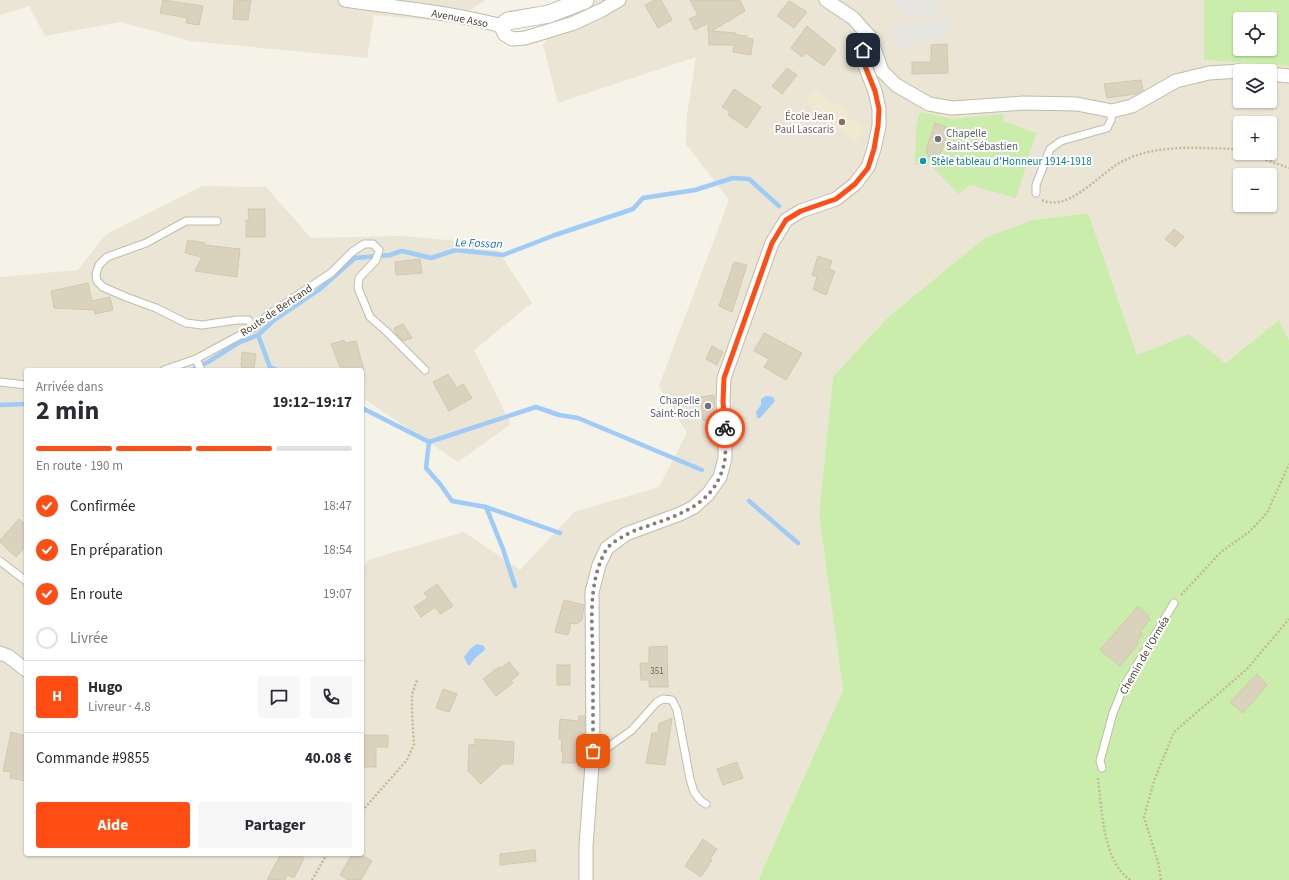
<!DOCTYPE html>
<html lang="fr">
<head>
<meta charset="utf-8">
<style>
	body { margin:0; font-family:"Source Sans 3",sans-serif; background:#f7f7f7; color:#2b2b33; height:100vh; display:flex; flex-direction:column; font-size:15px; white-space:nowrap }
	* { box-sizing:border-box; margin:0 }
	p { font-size:13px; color:#7c7c81 }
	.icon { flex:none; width:22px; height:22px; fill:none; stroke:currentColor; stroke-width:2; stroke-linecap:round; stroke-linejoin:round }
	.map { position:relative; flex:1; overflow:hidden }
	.panel { position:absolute; left:24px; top:368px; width:340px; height:488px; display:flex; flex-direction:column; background:#fff; border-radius:4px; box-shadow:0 1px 3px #0004 }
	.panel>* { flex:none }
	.fabs { position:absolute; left:1233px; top:12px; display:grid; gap:8px }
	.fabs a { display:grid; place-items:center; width:44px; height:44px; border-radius:4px; background:#fff; box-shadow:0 1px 3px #0004; font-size:20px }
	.pin { position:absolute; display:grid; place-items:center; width:34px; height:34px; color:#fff; margin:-17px; border-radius:8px; box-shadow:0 2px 6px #0006 }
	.courier { position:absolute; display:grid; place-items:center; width:40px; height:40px; margin:-20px; border:3px solid #ff4d14; border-radius:50%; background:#fff; color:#222; box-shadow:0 1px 5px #0007 }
	.overview em { font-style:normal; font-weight:700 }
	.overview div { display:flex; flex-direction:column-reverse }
	.overview { display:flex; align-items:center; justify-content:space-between; height:68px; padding:0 12px }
	h1 { font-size:26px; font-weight:700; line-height:30px }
	.bar { display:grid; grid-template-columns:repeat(4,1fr); gap:6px 4px; align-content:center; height:48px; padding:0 12px }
	.bar i { height:5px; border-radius:3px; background:#e1e1e2 }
	.bar .on { background:#ff4d14 }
	.bar p { grid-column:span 4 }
	.line { display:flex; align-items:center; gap:10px; padding:0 12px; border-top:1px solid #e1e1e2 }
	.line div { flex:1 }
	.round { display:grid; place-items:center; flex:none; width:42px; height:42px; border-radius:4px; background:#f7f7f7 }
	ol { padding:0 12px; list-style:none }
	li { display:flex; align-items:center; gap:12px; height:44px }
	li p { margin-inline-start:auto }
	li .icon { padding:4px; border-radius:50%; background:#ff4d14; color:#fff; stroke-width:4 }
	li:last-child { color:#7c7c81 }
	li i { width:22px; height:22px; border:2px solid #e1e1e2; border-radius:50% }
	.button { display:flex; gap:8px; margin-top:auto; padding:8px 12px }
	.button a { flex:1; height:46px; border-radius:4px; background:#ff4d14; color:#fff; font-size:16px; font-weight:700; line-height:46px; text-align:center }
	.button a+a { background:#f7f7f7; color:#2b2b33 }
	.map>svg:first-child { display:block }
	.residential { fill:#eae5d5; fill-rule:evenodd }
	.education { fill:#f0e9d0 }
	.green { fill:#caedac; fill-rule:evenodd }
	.parking { fill:#e6e4df }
	.water { fill:#9ecbf7 }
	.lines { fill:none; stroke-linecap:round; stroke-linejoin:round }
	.stream { stroke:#9ecbf7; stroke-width:4.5 }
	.building { fill:#dbd2be; stroke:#d3c8ae }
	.service-casing { stroke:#c2bba9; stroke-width:9 }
	.minor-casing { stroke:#c2bba9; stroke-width:15 }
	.tertiary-casing { stroke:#c2bba9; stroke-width:19 }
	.path { stroke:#c5b998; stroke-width:2.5; stroke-dasharray:2 2; stroke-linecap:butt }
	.service { stroke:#fff; stroke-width:7 }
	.minor { stroke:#fff; stroke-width:13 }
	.tertiary { stroke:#fff; stroke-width:17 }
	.done { stroke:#858073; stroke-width:4; stroke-dasharray:0 7.2 }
	.route { stroke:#ff4d14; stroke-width:5 }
	.education-dot { fill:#8d6e63; stroke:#fff; stroke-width:1.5 }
	.worship-dot { fill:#6b7280; stroke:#fff; stroke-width:1.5 }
	.culture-dot { fill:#0f9aa8; stroke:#fff; stroke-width:1.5 }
	.labels { text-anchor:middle; stroke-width:4; stroke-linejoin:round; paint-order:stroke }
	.number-label { font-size:9px; fill:#6e6757 }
	.street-label { font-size:11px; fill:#494335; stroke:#fff }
	.education-label { font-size:11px; fill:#785e54; stroke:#fff; text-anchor:end }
	.worship-label { font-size:11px; fill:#5b616d; stroke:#fff; text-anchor:start }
	.culture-label { font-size:11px; fill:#0d838f; stroke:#fff; text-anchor:start }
	.water-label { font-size:12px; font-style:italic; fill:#2370c0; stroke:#fff }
</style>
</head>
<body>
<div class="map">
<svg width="1289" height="880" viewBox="0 0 1289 880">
	<rect width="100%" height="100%" fill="#f5f2e7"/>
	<!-- residential -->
	<g class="residential">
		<path d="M0,0H486L451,22L374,15L367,58L190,41L120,22L45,36L29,6L0,15Z"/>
		<path d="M577,0H1204L1205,60L1289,66V340L1279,320L1224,363L1189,334L1137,355L1087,213L1032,220L986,237L888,317L833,377L819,515L843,690L759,876L760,880H0V277L78,270L105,235L203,186L266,187L311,238L401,236L494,244L532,303L474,350L511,424L458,462L366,400L362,405V370H26V854H362V570L368,560L464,532L520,570L574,512L659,487L687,433L659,386L729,200L686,144L687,115L696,57L558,103L543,45ZM1240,71H1270V101H1240ZM1240,123H1270V153H1240ZM1240,175H1270V205H1240Z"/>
	</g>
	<!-- education -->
	<path class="education" d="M815,90L835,106L838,104L847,111L846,114L865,130L855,143L805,102Z"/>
	<!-- green -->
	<g class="green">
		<path d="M1204,0H1289V66L1204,60ZM1240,19H1270V49H1240Z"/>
		<path d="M920,112L953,119L1004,114L1003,121L1036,133L1016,198L970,185L959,194L929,164L915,165L916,128Z"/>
		<path d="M1088,213L1137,355L1189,334L1225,363L1279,320L1289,340V880H760L759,877L843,690L819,515L833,377L888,317L986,237L1032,220Z"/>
	</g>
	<!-- parking -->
	<g class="parking">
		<path d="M891,0H937L939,12L919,18H908Z"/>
		<path d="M938,19L953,21L949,33L900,50L887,28Z"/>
	</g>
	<!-- water -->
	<g class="water">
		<path d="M766,396L773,397L775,401L760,418H757L756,412L761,405V399Z"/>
		<path d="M477,644L484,646L485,650L475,658L470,665H468L464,657L471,648Z"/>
	</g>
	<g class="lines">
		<!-- stream -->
		<g class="stream">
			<path d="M258,335L270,367L277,370"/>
			<path d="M192,370L208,362L238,343L258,335L273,321L320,289L355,258L390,255L402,251L431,258L456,250L503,255L555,235L633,209L643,198L695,190L733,178L749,179L779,206"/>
			<path d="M0,405L26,404"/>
			<path d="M362,408L429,442L536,407L559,415L578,418L702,470"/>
			<path d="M429,442L426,468L440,484L452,501L486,507L560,533"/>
			<path d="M749,501L798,543"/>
			<path d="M486,507L503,549L515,586"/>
		</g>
	</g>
	<!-- building -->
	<g class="building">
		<path d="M163,0L203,6L199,25L186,23L187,18L160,13Z"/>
		<path d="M234,0H251L248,20L233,19Z"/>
		<path d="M655,0H661L672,20L658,28L645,5Z"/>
		<path d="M690,0H740L745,11L712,31L736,33V35L747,36V38L753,39L751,55L733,52L734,45H709L708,23L695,30L689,19L698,15Z"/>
		<path d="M789,1L807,12L794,28L777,16Z"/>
		<path d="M807,26L836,50L824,66L806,53L802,57L791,48Z"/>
		<path d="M947,44L948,73L912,74V62H931V45Z"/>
		<path d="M787,68L797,75L782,94L772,86Z"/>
		<path d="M1141,80L1143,91L1136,94L1107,98L1104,84Z"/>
		<path d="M734,89L761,107L747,128L728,115L730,112L722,107Z"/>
		<path d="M935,123L949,128L940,155L938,157L933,159L929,157L926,150Z"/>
		<path d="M248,209H265V237H246V220H249Z"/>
		<path d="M1174,229L1184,237L1175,247L1165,239Z"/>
		<path d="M188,240L205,243L204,245L240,249L237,277L195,271L202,257L185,253Z"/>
		<path d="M818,256L832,261L829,269L835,271L826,295L813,289L817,277L812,275Z"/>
		<path d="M420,259L422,273L396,275L395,262Z"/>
		<path d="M734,262L747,265L732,312L719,306Z"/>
		<path d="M88,283L92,301L110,297L113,310L95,314L94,310L54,308L51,291Z"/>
		<path d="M403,324L412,338L403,341L396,334L394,328Z"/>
		<path d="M764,333L802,353L786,380L764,367L769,359L754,351Z"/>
		<path d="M344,340L345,343L356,341L364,370H343L342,366L340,367L331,344Z"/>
		<path d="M712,346L723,352L717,365L706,359Z"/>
		<path d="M242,352L256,354L254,369L241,367Z"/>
		<path d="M448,374L457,388L463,384L472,398L449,411L433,382Z"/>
		<path d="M714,395L715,415L713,419L703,421L701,397Z"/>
		<path d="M19,519L26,525V546L16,557L0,542V540Z"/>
		<path d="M437,584L453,606L440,614L435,607L421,617L414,607L428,598L424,593Z"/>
		<path d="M564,600L584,605L582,620L576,624L571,623L568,635L555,632Z"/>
		<path d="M1138,606L1149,616L1148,617L1150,619L1140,632L1143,634L1137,641L1139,643L1120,666L1100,650Z"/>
		<path d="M667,646L668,687H649V680H641L640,663H649V647Z"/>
		<path d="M509,662L519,674L511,681L513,683L496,696L483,679L499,667L501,668Z"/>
		<rect x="557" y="665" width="13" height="20"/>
		<path d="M1257,674L1267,685L1243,713L1230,702Z"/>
		<path d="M443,689L457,694L449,712L436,708Z"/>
		<path d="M579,716H585V734L579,733L575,763H562L563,752L561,751L562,740L559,739L560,719L578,721Z"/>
		<path d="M672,718L665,765L646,763L652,733H658L659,724Z"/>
		<path d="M11,732L26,736V781L10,778L11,772L3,771Z"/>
		<path d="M362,735H388V747H376V767H362Z"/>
		<path d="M475,739L514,742L513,764H502L481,784L468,771L469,744L475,745Z"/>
		<path d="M737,762L743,778L723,785L717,769Z"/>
		<path d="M703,839L717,849L710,859L712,860L701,877L685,866Z"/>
		<path d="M535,850L536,861L500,865V854Z"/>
		<path d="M281,854H296L304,858L294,878L287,875L285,880H267Z"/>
		<path d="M352,854H361L372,861L361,880H348L340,875Z"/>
	</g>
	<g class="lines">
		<defs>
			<g id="service">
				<path d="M1036,193V185L1050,149L1061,141L1107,128L1111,120L1112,111"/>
				<path d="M217,221H186L146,243L107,257L99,265L96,274L97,281L103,287L126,297L156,308L186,323L202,325L237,320H248L255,327"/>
				<path d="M196,359L201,370"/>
				<path d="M164,370L196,359L255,327L268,315L331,273L352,252L364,244H373L379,250L376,260L359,278L358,288L370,317L387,332L425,370"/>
				<path d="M0,382L26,385"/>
				<path d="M0,561L26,581"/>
				<path d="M593,751L604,750L632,730L657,702L663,699L672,700L677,710L690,779L694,792L701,801L706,804"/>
				<path d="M1102,768L1100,761L1113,713L1124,686L1174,603"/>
			</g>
			<g id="minor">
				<path d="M345,0C398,8 451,12 502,26L504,34L512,39L525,38L545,32L574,23L602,10L619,0"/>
				<path d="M826,0L853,18L870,37L882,71L896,85L929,104L952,108L1024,103L1077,104L1112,111L1132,106L1176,81L1209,73L1240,71"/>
				<path d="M1270,74L1289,76"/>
				<path d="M0,653L8,656L26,670"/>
				<path d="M586,880V846L593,751L592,592L599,565L607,548L626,534L680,514L694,507L708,494L720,477L725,458V429L723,402L724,378L772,243L786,220L801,211L836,199L855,184L868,167L874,149L879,126V109L875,91L863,61V50L870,37"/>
			</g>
			<path id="tertiary" d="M502,26L508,21L549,14L585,0"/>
		</defs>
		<!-- service casing -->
		<use href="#service" class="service-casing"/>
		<!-- minor casing -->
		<use href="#minor" class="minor-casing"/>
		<!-- tertiary casing -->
		<use href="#tertiary" class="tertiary-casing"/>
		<!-- path -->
		<g class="path">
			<path d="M1247,153L1289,168"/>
			<path d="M1028,160L1035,158"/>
			<path d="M1042,200C1067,212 1096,178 1116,165C1151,143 1196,148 1235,149L1240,150"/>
			<path d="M1181,595L1221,552L1249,532L1267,513L1289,464"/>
			<path d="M1098,778V780C1102,809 1103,864 1131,880"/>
			<path d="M362,811L407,760L414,744L412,714V694L417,680"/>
			<path d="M312,880L327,854"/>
			<path d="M1161,880L1158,862L1144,817L1154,781L1174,732L1247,669L1289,619"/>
		</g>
		<!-- service -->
		<use href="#service" class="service"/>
		<!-- minor -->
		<use href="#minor" class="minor"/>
		<!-- tertiary -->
		<use href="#tertiary" class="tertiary"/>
	</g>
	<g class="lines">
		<!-- done -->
		<path class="done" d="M593,751C593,723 593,695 593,666C593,628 586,586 606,550C611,542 627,534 636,530C675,516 717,507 725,459C726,449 725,438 725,428"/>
		<!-- route -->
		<path class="route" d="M725,428L723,402L724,378L772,243L786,220L801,211L836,199L855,184L868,168L874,149L878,126L879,109L875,91L863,61V50"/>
	</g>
	<!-- markers -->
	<circle class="education-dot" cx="842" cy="122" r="4"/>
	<g class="worship-dot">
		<circle cx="938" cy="139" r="4"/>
		<circle cx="708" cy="406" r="4"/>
	</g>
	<circle class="culture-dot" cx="923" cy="161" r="4"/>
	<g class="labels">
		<!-- number labels -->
		<g class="number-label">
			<text x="657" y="674">351</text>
		</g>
		<!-- street labels -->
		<g class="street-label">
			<text transform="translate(460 18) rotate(11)" y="4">Avenue Asso</text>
			<text transform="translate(276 310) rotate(-34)" y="4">Route de Bertrand</text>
			<text transform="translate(1144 655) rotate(-60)" y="4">Chemin de l'Orméa</text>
		</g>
		<!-- education labels -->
		<g class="education-label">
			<text x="834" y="120">École Jean<tspan x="834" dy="13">Paul Lascaris</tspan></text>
		</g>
		<!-- worship labels -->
		<g class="worship-label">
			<text x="946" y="137">Chapelle<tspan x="946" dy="13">Saint-Sébastien</tspan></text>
			<text x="700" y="404" text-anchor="end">Chapelle<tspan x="700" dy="13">Saint-Roch</tspan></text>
		</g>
		<!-- culture labels -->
		<g class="culture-label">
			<text x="931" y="165">Stèle tableau d'Honneur 1914-1918</text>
		</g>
		<!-- water labels -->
		<g class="water-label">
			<text transform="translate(479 243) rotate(2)" y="4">Le Fossan</text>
		</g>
	</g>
</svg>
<div class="fabs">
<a><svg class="icon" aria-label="locate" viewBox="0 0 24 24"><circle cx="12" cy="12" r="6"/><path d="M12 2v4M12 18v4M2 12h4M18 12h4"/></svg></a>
<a><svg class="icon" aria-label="layers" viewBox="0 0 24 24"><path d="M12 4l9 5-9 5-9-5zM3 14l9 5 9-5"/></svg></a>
<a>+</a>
<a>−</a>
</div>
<div class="pin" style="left:593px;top:751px;background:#ea580c"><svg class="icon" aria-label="bag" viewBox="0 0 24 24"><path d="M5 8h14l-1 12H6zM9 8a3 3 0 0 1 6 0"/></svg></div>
<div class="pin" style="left:863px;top:50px;background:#1f2937"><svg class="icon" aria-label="home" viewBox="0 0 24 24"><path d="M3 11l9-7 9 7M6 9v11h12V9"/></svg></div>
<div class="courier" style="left:725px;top:428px"><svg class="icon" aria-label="bike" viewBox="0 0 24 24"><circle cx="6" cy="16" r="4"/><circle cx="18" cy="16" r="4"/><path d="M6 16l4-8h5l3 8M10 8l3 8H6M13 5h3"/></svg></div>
<section class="panel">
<div class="overview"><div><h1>2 min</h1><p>Arrivée dans</p></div><em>19:12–19:17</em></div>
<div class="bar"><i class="on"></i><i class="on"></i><i class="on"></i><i></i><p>En route · 190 m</p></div>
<ol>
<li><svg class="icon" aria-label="check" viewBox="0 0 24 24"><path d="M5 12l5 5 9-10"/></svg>Confirmée<p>18:47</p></li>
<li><svg class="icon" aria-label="check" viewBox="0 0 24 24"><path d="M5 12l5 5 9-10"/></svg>En préparation<p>18:54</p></li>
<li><svg class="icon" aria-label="check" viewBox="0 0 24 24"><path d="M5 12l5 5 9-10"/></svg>En route<p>19:07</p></li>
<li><i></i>Livrée</li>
</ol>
<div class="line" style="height:72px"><b class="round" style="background:#ff4d14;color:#fff">H</b><div><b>Hugo</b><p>Livreur · 4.8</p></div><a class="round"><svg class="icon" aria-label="chat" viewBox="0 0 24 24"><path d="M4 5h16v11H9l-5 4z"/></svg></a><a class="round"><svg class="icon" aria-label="phone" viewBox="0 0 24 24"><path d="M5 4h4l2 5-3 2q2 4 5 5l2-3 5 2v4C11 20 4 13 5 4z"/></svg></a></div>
<div class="line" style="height:52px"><div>Commande #9855</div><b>40.08 €</b></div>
<div class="button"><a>Aide</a><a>Partager</a></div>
</section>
</div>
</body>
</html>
